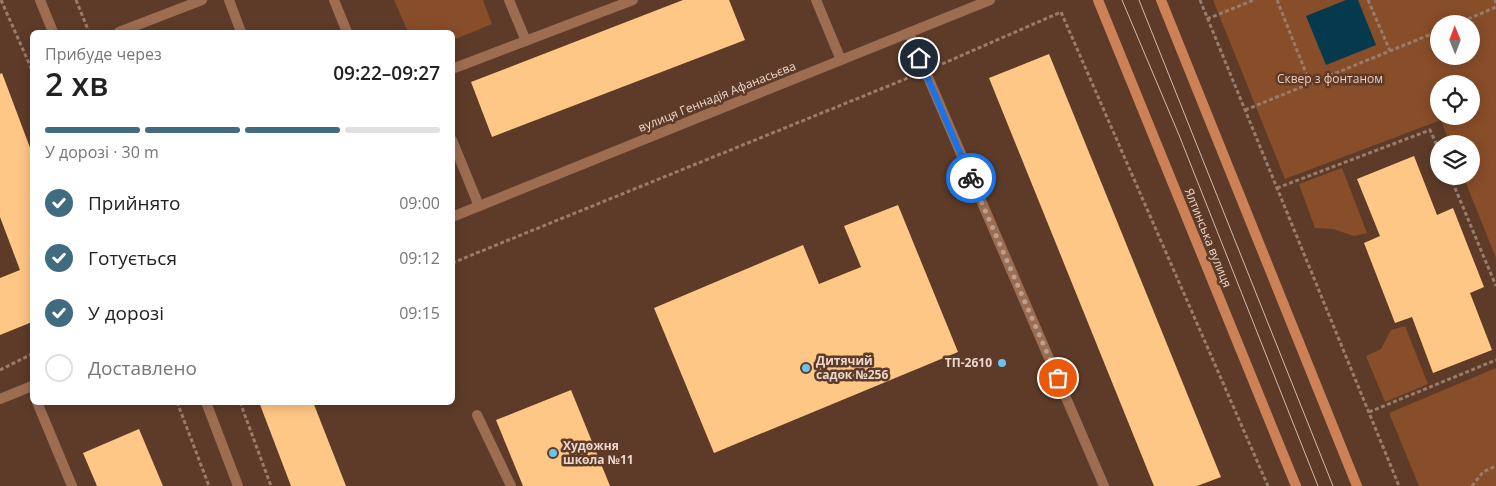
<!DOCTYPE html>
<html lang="uk">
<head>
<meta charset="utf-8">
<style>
	body { margin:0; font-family:"Open Sans",sans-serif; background:#f6f6f6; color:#222; height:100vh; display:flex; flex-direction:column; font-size:19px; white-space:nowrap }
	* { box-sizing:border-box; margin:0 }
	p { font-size:16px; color:#767676 }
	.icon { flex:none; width:28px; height:28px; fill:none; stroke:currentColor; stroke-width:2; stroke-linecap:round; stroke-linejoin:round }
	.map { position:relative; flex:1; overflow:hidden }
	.panel { position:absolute; left:30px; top:30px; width:425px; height:375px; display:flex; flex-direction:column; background:#fff; border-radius:8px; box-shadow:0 2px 12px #0003 }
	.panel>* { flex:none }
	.needle { width:32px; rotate:359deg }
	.controls { position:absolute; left:1430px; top:15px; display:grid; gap:10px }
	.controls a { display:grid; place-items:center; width:50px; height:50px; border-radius:50%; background:#fff; box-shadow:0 2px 12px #0003; font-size:25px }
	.pin { position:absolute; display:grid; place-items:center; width:42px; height:42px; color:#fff; margin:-21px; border:2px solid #fff; border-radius:50%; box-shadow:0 1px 5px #0007 }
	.courier { position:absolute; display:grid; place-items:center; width:50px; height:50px; margin:-25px; border:4px solid #1a73e8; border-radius:50%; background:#fff; color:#222; box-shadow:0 1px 6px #0007 }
	.summary em { font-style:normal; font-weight:600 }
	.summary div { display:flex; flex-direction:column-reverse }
	.summary { display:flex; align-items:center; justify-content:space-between; height:85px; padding:0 15px }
	h1 { font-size:32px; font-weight:600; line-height:38px }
	.bar { display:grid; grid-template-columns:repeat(4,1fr); gap:8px 5px; align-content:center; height:60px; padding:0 15px }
	.bar i { height:6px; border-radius:4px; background:#e0e0e0 }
	.bar .on { background:#416b7e }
	.bar p { grid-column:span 4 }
	ol { padding:0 15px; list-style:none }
	li { display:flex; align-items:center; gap:15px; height:55px }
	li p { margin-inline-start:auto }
	li .icon { padding:5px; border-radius:50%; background:#416b7e; color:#fff; stroke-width:4 }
	li:last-child { color:#767676 }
	li i { width:28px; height:28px; border:2px solid #e0e0e0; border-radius:50% }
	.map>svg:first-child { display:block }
	.green { fill:#884d29; fill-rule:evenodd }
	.water { fill:#053a4e }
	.building { fill:#ffc786 }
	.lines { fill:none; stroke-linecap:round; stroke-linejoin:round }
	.path { stroke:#997c6c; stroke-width:3; stroke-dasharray:4 2.5; stroke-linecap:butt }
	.lane { stroke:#9d6d52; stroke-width:10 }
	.street { stroke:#9d6d52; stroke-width:10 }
	.secondary { stroke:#cd8156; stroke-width:10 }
	.tram { stroke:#d1b9ad; stroke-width:1 }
	.done { stroke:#baa092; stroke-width:5; stroke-dasharray:0 9 }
	.route { stroke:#1a73e8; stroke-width:6 }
	.poi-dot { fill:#66c4ef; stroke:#5d3b28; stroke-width:2 }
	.labels { text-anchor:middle; stroke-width:5; stroke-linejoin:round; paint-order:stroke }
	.park-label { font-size:12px; fill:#f3cbb6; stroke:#5d3b28 }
	.street-label { font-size:12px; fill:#ecd6cb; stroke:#5d3b28 }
	.poi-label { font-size:12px; font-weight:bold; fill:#ecd6cb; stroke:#5d3b28; text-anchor:start }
</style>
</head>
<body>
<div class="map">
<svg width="1496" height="486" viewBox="0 0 1496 486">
	<rect width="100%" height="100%" fill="#5d3b28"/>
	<!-- green -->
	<g class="green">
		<path d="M394,0H483L492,24L453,40L452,32H408Z"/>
		<path d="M1213,0H1496V258L1463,176H1471V144H1450L1441,120L1285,179ZM1439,24H1471V56H1439ZM1439,84H1471V116H1439Z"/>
		<path d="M1342,168L1367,233L1354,236L1333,229L1315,228L1299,184Z"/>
		<path d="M1405,326L1428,384L1385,402L1366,356L1381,349L1391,330Z"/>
		<path d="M1496,368V486H1419L1389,413Z"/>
	</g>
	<!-- water -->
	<path class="water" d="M1346,0H1358L1376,45L1326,65L1306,16Z"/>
	<!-- building -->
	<g class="building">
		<path d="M683,0H729L745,40L492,137L471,82Z"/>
		<path d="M1049,54L1221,477L1197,486H1154L989,78Z"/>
		<path d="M2,73L32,153V322L0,335V278L20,270L0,217V74Z"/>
		<path d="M1414,156L1437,215L1453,208L1484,287L1470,293L1492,350L1433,373L1412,317L1395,323L1364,243L1380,236L1357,179Z"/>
		<path d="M898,205L958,352L714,453L654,308L803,245L819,284L861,267L844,226Z"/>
		<path d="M571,390L610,486H523L496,420Z"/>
		<path d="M259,402H313L346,486H291Z"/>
		<path d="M139,429L163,486H97L83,453Z"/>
	</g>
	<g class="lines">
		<!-- path -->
		<g class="path">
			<path d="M1,0L32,70"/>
			<path d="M76,0L89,32"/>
			<path d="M1200,0L1399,486"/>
			<path d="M1277,0L1310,83"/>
			<path d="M1368,0L1390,51"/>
			<path d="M1495,0L1496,3"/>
			<path d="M1207,19L1254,0"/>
			<path d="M1456,24L1496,7"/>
			<path d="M942,64L1061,12L1268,486"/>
			<path d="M1245,110L1439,31"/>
			<path d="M1450,176L1496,286"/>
			<path d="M1277,188L1430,130L1439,150"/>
			<path d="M452,263L908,78"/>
			<path d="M0,370L32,354"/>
			<path d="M177,402L209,486"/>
			<path d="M240,402L271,486"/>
			<path d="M1369,412L1496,360"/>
			<path d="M1472,486L1483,472L1496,466"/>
		</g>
		<!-- lane -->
		<g class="lane">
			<path d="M229,0L241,32"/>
			<path d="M334,0L347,32"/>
			<path d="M509,0L526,41"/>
			<path d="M816,0L841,60"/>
			<path d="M119,32L202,0"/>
			<path d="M909,33L1104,486"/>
			<path d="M452,69L633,0"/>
			<path d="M452,140L479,206"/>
			<path d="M37,402L72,486"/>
			<path d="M477,415L511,486"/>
		</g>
		<!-- street -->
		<g class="street">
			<path d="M40,0L53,32"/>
			<path d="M452,217L990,0"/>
			<path d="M0,399L32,386"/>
			<path d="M206,402L238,486"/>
		</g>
		<!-- secondary -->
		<g class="secondary">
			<path d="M1098,0L1296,486"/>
			<path d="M1161,0L1357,486"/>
		</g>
		<!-- tram -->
		<g class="tram">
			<path d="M1122,0L1179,135L1318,486"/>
			<path d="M1139,0L1333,486"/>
		</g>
	</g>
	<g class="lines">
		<!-- done -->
		<path class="done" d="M971,178L1058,378"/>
		<!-- route -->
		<path class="route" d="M919,58L971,178"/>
	</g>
	<!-- markers -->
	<g class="poi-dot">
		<circle cx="1002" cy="363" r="5"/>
		<circle cx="806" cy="368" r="5"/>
		<circle cx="553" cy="453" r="5"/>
	</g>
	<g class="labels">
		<!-- park labels -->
		<g class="park-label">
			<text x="1330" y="83">Сквер з фонтаном</text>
		</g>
		<!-- street labels -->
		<g class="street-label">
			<text transform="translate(717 97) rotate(-22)" y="4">вулиця Геннадія Афанасьєва</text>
			<text transform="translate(1208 238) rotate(68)" y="4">Ялтинська вулиця</text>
		</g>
		<!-- poi labels -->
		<g class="poi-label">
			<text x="816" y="365">Дитячий<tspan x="816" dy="14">садок №256</tspan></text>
			<text x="992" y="367" text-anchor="end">ТП-2610</text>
			<text x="563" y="450">Художня<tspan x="563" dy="14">школа №11</tspan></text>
		</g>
	</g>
</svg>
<div class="controls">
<a><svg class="needle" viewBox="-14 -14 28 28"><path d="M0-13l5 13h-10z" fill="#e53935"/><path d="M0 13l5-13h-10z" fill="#767676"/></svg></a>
<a><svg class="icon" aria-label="locate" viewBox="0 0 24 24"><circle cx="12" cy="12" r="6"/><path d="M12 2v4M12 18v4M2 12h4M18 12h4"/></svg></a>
<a><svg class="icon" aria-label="layers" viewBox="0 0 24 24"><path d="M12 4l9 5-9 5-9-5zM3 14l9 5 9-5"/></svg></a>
</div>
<div class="pin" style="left:1058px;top:378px;background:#ea580c"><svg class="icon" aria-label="bag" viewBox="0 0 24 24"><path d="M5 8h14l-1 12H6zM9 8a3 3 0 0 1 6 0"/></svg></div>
<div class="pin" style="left:919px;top:58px;background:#1f2937"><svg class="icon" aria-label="home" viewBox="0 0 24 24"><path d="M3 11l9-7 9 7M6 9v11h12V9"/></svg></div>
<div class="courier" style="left:971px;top:178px"><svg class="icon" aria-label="bike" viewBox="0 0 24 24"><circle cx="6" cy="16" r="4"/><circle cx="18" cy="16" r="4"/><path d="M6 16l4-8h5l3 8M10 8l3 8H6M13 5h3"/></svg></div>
<section class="panel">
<div class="summary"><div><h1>2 хв</h1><p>Прибуде через</p></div><em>09:22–09:27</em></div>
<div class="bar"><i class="on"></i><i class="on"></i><i class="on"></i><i></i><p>У дорозі · 30 m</p></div>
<ol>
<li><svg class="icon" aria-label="check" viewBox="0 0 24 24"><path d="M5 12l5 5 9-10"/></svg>Прийнято<p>09:00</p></li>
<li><svg class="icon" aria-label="check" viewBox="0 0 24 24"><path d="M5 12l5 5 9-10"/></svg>Готується<p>09:12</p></li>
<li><svg class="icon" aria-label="check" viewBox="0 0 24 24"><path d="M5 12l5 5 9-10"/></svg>У дорозі<p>09:15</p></li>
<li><i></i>Доставлено</li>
</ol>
</section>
</div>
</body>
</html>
